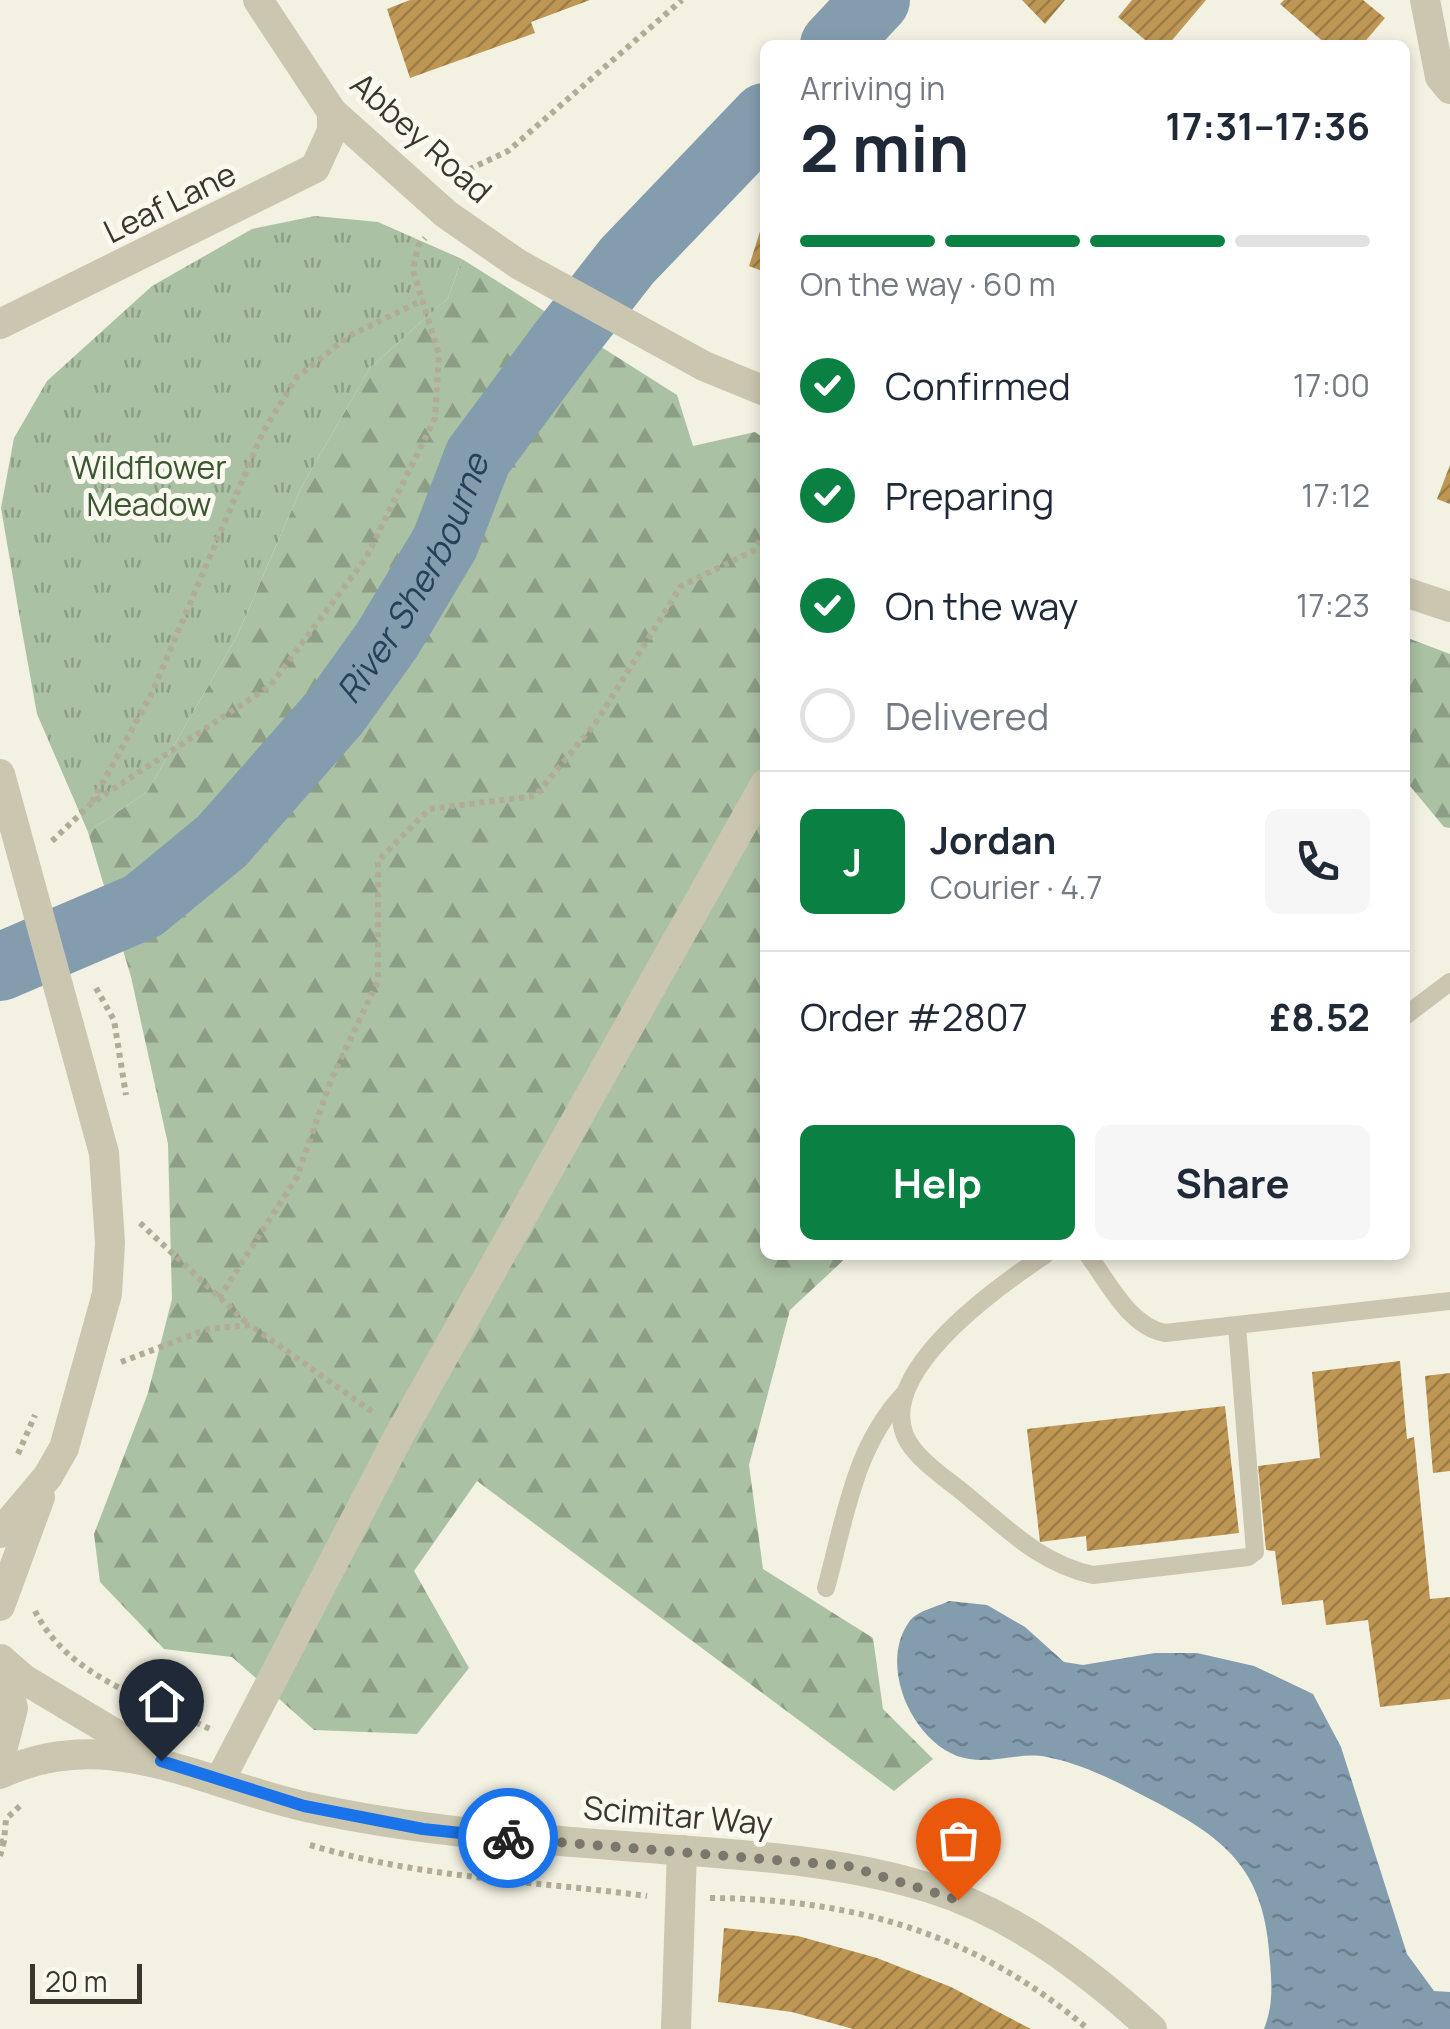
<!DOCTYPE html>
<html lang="en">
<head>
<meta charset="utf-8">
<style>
	body { margin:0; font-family:Manrope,sans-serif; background:#f6f6f7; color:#1f2937; height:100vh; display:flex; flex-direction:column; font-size:38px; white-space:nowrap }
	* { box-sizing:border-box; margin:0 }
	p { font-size:32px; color:#747a83 }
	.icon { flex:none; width:55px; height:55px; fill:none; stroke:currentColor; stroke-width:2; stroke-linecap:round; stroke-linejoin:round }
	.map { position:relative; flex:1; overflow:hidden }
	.side { position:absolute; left:760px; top:40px; width:650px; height:1220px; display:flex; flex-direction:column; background:#fff; border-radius:15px; box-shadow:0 5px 15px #0003 }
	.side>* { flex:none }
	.scale { position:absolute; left:30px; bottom:25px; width:112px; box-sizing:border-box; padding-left:10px; border:5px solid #3a362c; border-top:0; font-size:28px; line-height:35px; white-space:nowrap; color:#3a362c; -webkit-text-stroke:8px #faf9ef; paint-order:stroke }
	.pin { position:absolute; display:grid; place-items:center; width:85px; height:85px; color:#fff; margin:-102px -42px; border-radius:50% 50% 50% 0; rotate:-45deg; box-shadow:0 0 10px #0007 }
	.pin .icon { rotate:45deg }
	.courier { position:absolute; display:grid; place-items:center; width:100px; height:100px; margin:-50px; border:8px solid #1a73e8; border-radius:50%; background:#fff; color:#222; box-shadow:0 2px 12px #0007 }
	.head em { font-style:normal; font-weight:700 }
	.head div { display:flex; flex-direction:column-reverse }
	.head { display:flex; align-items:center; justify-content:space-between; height:170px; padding:0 40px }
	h1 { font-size:65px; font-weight:700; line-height:75px }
	.bar { display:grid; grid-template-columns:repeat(4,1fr); gap:15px 10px; align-content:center; height:120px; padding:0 40px }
	.bar i { height:12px; border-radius:8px; background:#e0e1e3 }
	.bar .selected { background:#0b8043 }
	.bar p { grid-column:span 4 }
	.line { display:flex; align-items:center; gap:25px; padding:0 40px; border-top:2px solid #e0e1e3 }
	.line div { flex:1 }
	.round { display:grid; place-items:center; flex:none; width:105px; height:105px; border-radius:15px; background:#f6f6f7 }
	ol { padding:0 40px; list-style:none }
	li { display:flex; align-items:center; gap:30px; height:110px }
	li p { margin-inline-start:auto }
	li .icon { padding:10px; border-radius:50%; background:#0b8043; color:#fff; stroke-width:4 }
	li:last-child { color:#747a83 }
	li i { width:55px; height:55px; border:5px solid #e0e1e3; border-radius:50% }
	.button { display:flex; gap:20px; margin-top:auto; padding:20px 40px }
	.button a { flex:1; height:115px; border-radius:15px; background:#0b8043; color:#fff; font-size:40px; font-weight:700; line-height:115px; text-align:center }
	.button a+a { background:#f6f6f7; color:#1f2937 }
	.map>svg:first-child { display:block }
	.forest { fill:url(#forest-firs) }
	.park { fill:url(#park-tufts) }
	.water { fill:url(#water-ripples) }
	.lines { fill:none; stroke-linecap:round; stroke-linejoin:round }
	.river { stroke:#839cae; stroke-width:68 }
	.building { fill:url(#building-hatch) }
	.path { stroke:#b1ac95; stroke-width:6; stroke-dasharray:5 5; stroke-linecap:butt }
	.lane { stroke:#cac6af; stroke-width:18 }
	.street { stroke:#cac6af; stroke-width:30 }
	.done { stroke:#7a776c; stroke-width:10; stroke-dasharray:0 18 }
	.route { stroke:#1a73e8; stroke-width:12 }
	.labels { text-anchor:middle; stroke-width:10; stroke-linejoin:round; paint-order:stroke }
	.street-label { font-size:32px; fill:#3a362c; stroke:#faf9ef }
	.park-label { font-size:32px; fill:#3b5631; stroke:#faf9ef }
	.water-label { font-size:35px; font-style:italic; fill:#244159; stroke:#faf9ef }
</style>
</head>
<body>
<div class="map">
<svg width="1450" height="2029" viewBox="0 0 1450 2029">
	<defs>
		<pattern id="forest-firs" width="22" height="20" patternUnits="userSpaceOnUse" patternTransform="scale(2.5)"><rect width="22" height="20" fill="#abc1a3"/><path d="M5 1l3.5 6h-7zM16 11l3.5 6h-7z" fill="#8c9e85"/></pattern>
		<pattern id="park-tufts" width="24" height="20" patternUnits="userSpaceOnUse" patternTransform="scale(2.5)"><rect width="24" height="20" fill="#abc1a3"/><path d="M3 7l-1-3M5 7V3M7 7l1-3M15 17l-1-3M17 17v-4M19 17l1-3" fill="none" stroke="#8c9e85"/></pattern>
		<pattern id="water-ripples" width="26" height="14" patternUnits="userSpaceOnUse" patternTransform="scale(2.5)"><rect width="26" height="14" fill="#839cae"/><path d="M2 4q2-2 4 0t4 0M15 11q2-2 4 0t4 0" fill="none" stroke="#6c808e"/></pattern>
		<pattern id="building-hatch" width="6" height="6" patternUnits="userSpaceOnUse" patternTransform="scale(2.5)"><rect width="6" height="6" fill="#be9755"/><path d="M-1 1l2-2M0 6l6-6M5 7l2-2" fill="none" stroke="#9b7c47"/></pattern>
	</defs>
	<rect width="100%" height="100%" fill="#f2f1e2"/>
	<!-- forest -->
	<g class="forest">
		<path d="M462,259L677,395L693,446L755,432L765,439V1255H849L790,1310L749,1465L763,1569L873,1638L883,1709L933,1759L894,1791L477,1481L414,1571L469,1668L417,1734L314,1730L232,1657L164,1649L100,1582L94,1534L148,1393L172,1299L168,1144L131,977L88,832L147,792L237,636L302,486L370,368L448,298Z"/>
		<path d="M1405,637L1450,654V828L1444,827L1405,780Z"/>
	</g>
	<!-- park -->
	<path class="park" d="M315,216L378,222L462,259L448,298L370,368L302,486L237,636L147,792L88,832L37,714L21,625L1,508L14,438L47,381L152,286L252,229Z"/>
	<!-- water -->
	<path class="water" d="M949,1601L987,1605L1025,1627L1064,1662L1083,1665L1155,1653H1197L1254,1666L1313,1694L1341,1747L1407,1954L1434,1991L1450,1992V2029H1264C1273,2006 1272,1987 1270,1962C1265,1867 1225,1838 1146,1797C1115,1781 1083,1764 1047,1757C1017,1751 988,1767 957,1756C910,1738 879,1664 909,1622C916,1611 937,1607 949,1601Z"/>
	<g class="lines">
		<!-- river -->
		<g class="river">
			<path d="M834,45L876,0"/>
			<path id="s1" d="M0,967L143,906L222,841L336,711L387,640L445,543L478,457L562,344L627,261L765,117"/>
		</g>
	</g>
	<!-- building -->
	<g class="building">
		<path d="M410,0H590L531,22L535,33L410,78L387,9Z"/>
		<path d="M1022,0H1065L1045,24Z"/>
		<path d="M1132,0H1206L1168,45H1151L1118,17Z"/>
		<path d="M1284,0H1363L1385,18L1362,45H1327L1280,4Z"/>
		<path d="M764,219H765V272L749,266Z"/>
		<path d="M1450,465V504L1437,499Z"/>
		<path d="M1400,1361L1407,1439L1414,1437L1430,1599L1450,1597V1699L1380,1707L1368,1620L1326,1625L1323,1600L1282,1605L1275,1551L1266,1550L1258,1466L1320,1458L1312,1372Z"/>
		<path d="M1450,1373V1471L1433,1473L1425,1376Z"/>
		<path d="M1225,1406L1239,1533L1087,1551L1086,1536L1040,1542L1027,1429Z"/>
		<path d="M724,1928L798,1936L877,1958L951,1987L1031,2029H853L792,2012L718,2002Z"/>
	</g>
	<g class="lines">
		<!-- path -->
		<g class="path">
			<path d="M451,178L508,151L682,0"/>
			<path d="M92,802L151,695L263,432L297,377L349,336L423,300"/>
			<path d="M52,841L92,803L270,686L366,558L435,418L439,355L413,270L418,246L425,238"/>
			<path d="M96,988L114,1020L126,1095"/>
			<path d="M140,1223L248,1324"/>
			<path d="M219,1298L297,1177L331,1080L378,981V861L429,809L535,796L595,724L681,586L753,551L765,532"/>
			<path d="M121,1362L208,1329L250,1325L374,1413"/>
			<path d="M18,1454L35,1415"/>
			<path d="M35,1611C68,1677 145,1698 210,1729"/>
			<path d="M0,1842L4,1841L6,1819L22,1804"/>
			<path d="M310,1845C420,1878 534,1881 647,1896"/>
			<path d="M0,1856L4,1841"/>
			<path d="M710,1898C855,1899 976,1934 1088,2029"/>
		</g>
		<!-- lane -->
		<g class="lane">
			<path d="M1405,1016L1450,982"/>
			<path d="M1045,1255C1000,1285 858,1383 914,1450C929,1469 954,1484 972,1500C1011,1532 1042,1564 1093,1575L1248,1557L1255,1552L1237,1326"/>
			<path d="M1088,1255C1109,1283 1129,1326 1165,1333L1450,1301"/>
			<path d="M826,1588C845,1519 854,1446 905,1393"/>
		</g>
		<!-- street -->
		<g class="street">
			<path d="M258,0L332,112L446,214L518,264L704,366L765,391"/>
			<path d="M1425,0L1440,77L1450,89"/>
			<path d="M0,324L315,168L332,131V112"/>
			<path d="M1405,592L1450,607"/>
			<path d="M0,774L104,1153L110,1243L107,1294L64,1448L48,1476L0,1533"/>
			<path d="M0,1606L40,1497"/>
			<path d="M3,1661L25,1680L154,1757"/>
			<path d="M0,1758L13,1708L1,1659"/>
			<path d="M0,1774C108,1723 202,1784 307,1807C429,1834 552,1840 676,1850C761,1856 847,1862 930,1888C1014,1914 1088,1971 1152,2029"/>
			<path d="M220,1780L401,1432L765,784"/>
			<path d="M676,2029L682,1850"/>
		</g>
	</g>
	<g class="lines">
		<!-- done -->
		<path class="done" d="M508,1838L848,1866L958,1900"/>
		<!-- route -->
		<path class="route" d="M161,1761L304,1806L423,1829L508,1838"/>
	</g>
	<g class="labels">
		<!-- street labels -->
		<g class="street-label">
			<text transform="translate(421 138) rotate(42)" y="11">Abbey Road</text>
			<text transform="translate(170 203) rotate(-26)" y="11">Leaf Lane</text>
			<text transform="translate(678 1816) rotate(5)" y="11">Scimitar Way</text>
		</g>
		<!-- park labels -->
		<g class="park-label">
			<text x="149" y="479">Wildflower<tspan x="149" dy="37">Meadow</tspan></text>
		</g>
		<!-- water labels -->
		<g class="water-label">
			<text dy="12" stroke="none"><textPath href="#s1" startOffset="585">River Sherbourne</textPath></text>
		</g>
	</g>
</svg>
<div class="scale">20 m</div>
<div class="pin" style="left:958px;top:1900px;background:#ea580c"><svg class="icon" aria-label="bag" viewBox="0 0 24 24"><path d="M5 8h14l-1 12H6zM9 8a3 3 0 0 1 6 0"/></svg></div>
<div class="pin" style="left:161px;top:1761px;background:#1f2937"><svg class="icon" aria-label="home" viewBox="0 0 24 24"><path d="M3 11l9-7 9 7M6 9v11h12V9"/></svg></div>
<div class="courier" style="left:508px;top:1838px"><svg class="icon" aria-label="bike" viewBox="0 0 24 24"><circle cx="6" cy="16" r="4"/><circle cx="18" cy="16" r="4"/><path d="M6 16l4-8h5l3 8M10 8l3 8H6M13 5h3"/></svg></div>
<section class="side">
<div class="head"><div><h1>2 min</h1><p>Arriving in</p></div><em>17:31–17:36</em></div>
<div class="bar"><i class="selected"></i><i class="selected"></i><i class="selected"></i><i></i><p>On the way · 60 m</p></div>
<ol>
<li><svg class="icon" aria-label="check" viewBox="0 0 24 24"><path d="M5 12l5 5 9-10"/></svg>Confirmed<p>17:00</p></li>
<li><svg class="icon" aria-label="check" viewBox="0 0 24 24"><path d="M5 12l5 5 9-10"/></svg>Preparing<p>17:12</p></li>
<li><svg class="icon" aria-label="check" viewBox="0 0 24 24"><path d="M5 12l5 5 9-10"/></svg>On the way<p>17:23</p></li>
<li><i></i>Delivered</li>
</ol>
<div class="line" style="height:180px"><b class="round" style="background:#0b8043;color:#fff">J</b><div><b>Jordan</b><p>Courier · 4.7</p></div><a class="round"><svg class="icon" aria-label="phone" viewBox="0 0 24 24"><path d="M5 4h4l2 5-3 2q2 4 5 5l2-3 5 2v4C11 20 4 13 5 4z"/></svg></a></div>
<div class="line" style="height:130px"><div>Order #2807</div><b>£8.52</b></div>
<div class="button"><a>Help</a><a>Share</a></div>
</section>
</div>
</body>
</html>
